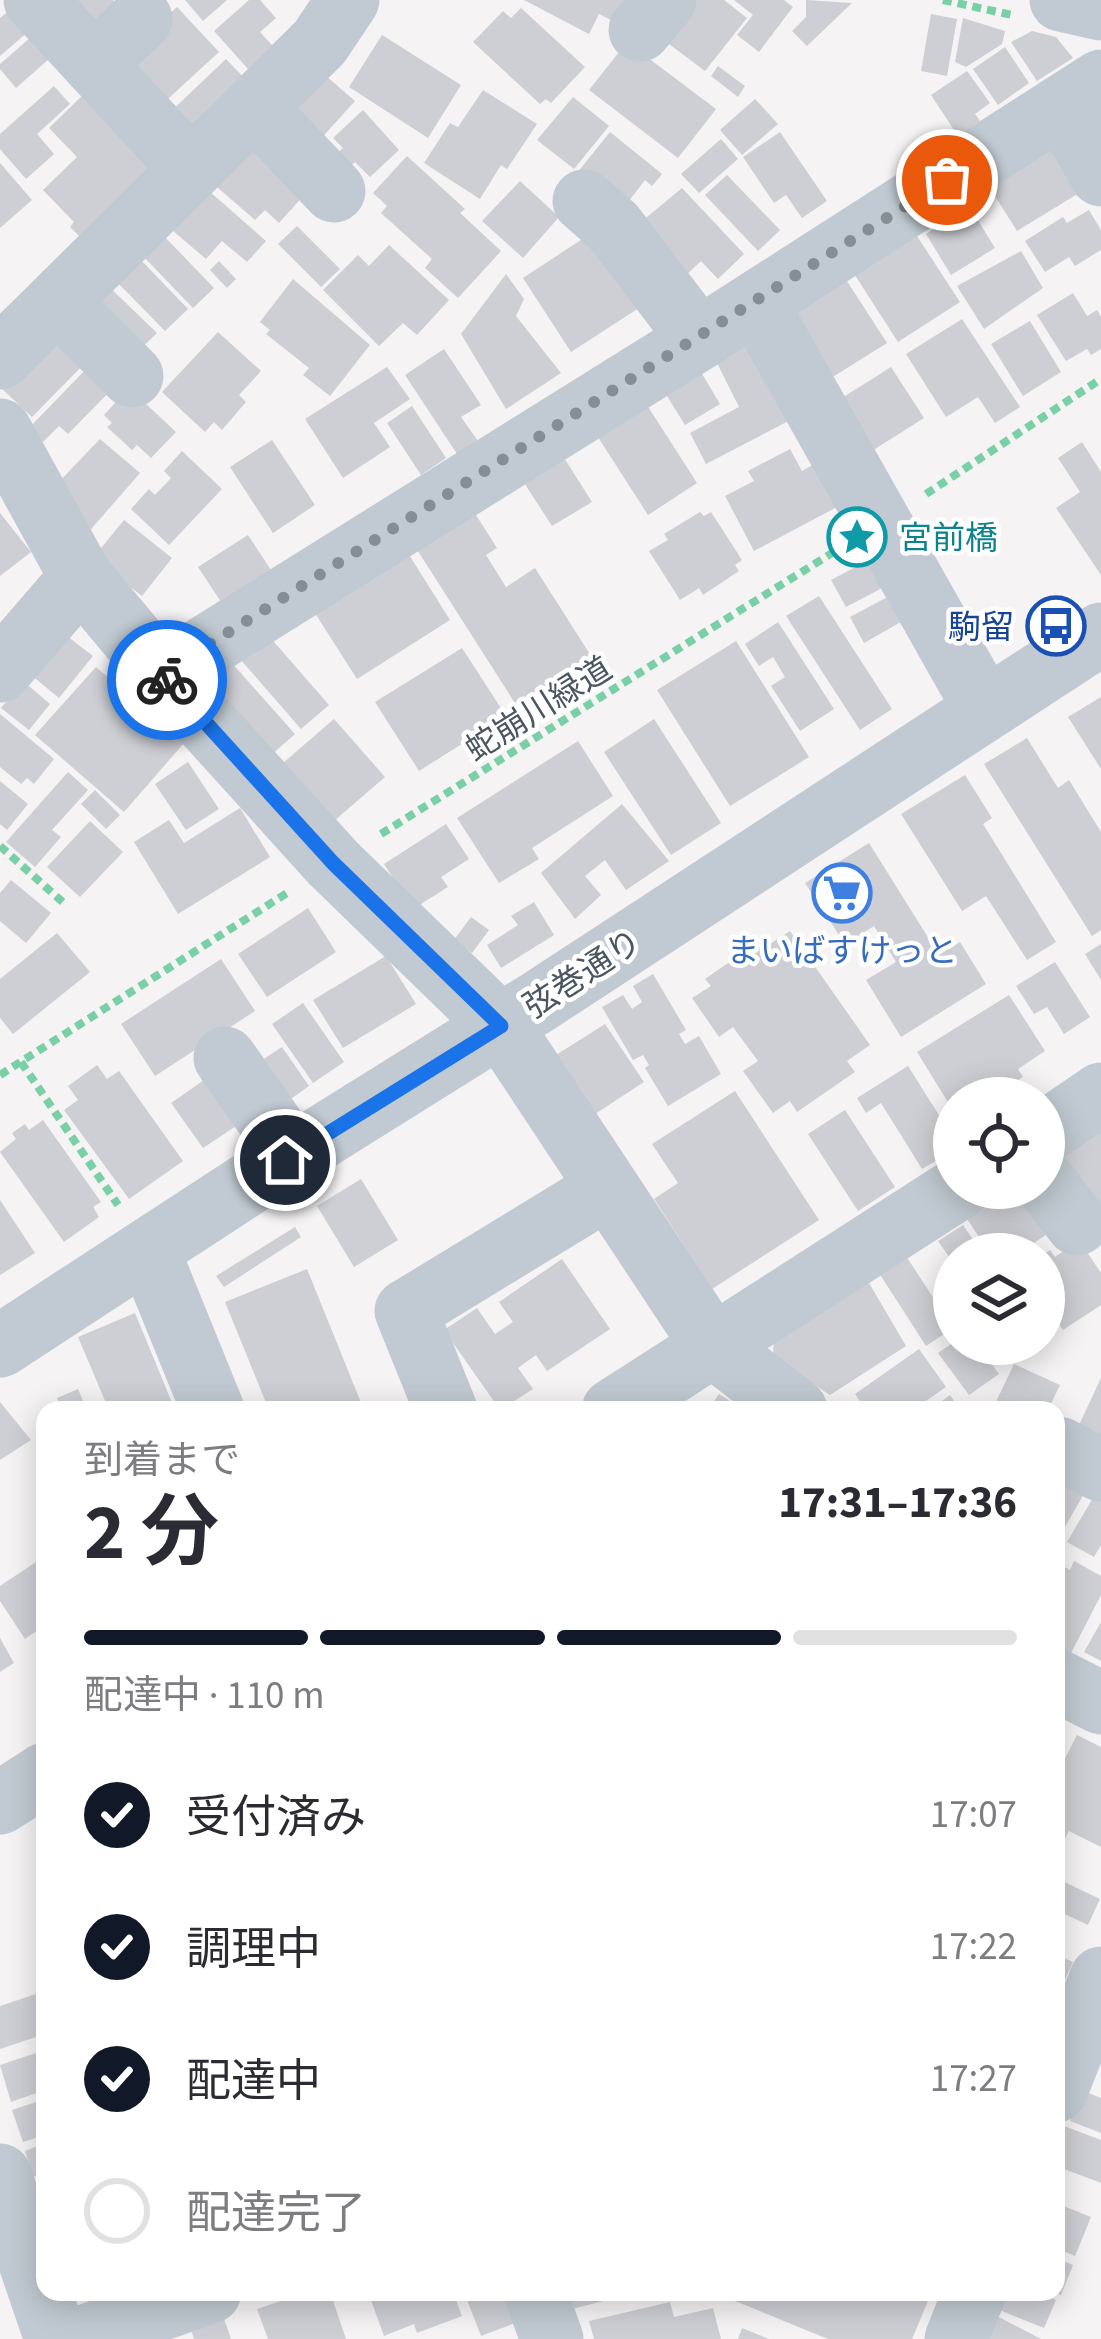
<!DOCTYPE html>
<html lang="ja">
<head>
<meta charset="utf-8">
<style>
	body { margin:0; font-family:"Source Sans 3","Noto Sans JP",sans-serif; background:#f7f7f7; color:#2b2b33; height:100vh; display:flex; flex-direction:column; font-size:45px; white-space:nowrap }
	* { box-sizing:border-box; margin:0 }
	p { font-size:39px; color:#7c7c81 }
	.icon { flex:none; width:66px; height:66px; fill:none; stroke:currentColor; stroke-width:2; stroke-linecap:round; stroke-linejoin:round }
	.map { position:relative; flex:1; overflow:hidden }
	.side { position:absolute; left:36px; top:1401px; width:1029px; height:900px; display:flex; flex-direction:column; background:#fff; border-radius:24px; box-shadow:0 6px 30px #0003 }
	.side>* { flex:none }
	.fabs { position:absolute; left:933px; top:1077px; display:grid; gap:24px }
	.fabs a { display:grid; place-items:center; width:132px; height:132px; border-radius:50%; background:#fff; box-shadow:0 6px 30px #0003; font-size:60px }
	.pin { position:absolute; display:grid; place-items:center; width:102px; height:102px; color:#fff; margin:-51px; border:6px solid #fff; border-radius:50%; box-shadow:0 3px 12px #0007 }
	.courier { position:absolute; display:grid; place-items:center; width:120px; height:120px; margin:-60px; border:9px solid #1a73e8; border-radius:50%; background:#fff; color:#222; box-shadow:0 3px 15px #0007 }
	.overview em { font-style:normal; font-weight:700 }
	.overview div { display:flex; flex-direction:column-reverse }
	.overview { display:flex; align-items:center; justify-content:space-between; height:204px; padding:0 48px }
	h1 { font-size:78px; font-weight:700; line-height:90px }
	.bar { display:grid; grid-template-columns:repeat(4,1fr); gap:18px 12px; align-content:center; height:144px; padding:0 48px }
	.bar i { height:15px; border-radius:9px; background:#e1e1e2 }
	.bar .on { background:#111827 }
	.bar p { grid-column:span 4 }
	ol { padding:0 48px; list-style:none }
	li { display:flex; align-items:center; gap:36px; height:132px }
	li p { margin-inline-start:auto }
	li .icon { padding:12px; border-radius:50%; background:#111827; color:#fff; stroke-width:4 }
	li:last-child { color:#7c7c81 }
	li i { width:66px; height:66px; border:6px solid #e1e1e2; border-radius:50% }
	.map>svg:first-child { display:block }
	.building { fill:#cdcfd5 }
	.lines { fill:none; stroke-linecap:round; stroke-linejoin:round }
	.path { stroke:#7ad0a6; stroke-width:8; stroke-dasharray:9 6; stroke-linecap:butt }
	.minor { stroke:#c1cad2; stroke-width:63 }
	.done { stroke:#868d94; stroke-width:12; stroke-dasharray:0 21.6 }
	.route { stroke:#1a73e8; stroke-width:15 }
	.labels { text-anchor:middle; stroke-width:9; stroke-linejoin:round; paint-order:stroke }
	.culture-label { font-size:33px; fill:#0d838f; stroke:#fff; text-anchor:start }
	.transit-label { font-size:33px; fill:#164399; stroke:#fff; text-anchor:end }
	.street-label { font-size:33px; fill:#4a5661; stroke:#fff }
	.shop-label { font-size:33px; fill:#366cbe; stroke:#fff }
</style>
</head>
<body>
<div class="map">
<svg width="1101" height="2339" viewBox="0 0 1101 2339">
	<rect width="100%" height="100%" fill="#f5f3f3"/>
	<!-- building -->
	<g class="building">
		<path d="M58,0H113L116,3L93,37Z"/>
		<path d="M185,0H227L203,21Z"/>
		<path d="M249,0H260L276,18L260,32L281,55L256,78L214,31Z"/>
		<path d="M524,0H631L619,24L599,14L589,34Z"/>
		<path d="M684,0H724L747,18L705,71L657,35Z"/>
		<path d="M734,0H784L793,7L759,52L737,35L753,15Z"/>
		<path d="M806,0L852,3L807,46L792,31L806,17Z"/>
		<path d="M17,4L36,25L0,56V18Z"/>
		<path d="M177,7L219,52L157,109L115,64Z"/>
		<path d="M521,8L585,67L551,103L546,99L540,104L473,42L503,11L511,18Z"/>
		<path d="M931,14L957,19L947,76L921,71Z"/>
		<path d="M963,18L1005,31L1002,44L966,67L955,62Z"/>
		<path d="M38,31L57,52L16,88L0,69V64Z"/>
		<path d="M1032,31L1056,37L1073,58L1037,81L1011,42Z"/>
		<path d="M382,35L461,85L428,138L349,87Z"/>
		<path d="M627,42L716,109L678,158L589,90Z"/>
		<path d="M1005,47L1029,83L998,105L973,69Z"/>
		<path d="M226,59L249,83L186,142L164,118Z"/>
		<path d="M718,66L745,86L738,97L711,76Z"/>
		<path d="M319,70L355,101L315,145L281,114Z"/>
		<path d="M967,71L990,103L975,114L980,121L958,136L931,95Z"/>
		<path d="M54,86L70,104L37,134L54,154L26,179L0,149V134Z"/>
		<path d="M483,90L537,124L507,169L501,165L480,199L424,163L450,123L458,127Z"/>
		<path d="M85,93L162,172L87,244L70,227L74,222L43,190L77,157L49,128Z"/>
		<path d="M573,97L609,126L574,169L537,140Z"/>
		<path d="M755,99L778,124L742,155L720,130Z"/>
		<path d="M363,110L399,150L370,177L355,162L348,169L335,155L343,148L333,138Z"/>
		<path d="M610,132L662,174L652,186L645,180L622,210L577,173Z"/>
		<path d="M780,132L827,201L802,218L786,195L774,203L743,157Z"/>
		<path d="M250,136L305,194L279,223L265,210L255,220L210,181Z"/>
		<path d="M721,139L738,159L699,193L681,174Z"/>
		<path d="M1051,139L1084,190L1017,231L985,180Z"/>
		<path d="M407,156L465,209L460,213L501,251L458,298L425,268L432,259L381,213L387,206L373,193Z"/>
		<path d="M0,163L32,200L0,228Z"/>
		<path d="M727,175L780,230L758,251L705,195Z"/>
		<path d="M520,181L559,217L523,258L482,221Z"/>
		<path d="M200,183L266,241L247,262L222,241L206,259L172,230Z"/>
		<path d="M682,188L744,254L718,279L701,261L683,278L635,227Z"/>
		<path d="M969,206L995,248L951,275L926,234Z"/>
		<path d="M1089,210L1101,230V250L1075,266L1069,257L1045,272L1025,241L1063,217L1067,223Z"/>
		<path d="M297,226L340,269L321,287L278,244Z"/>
		<path d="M913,230L960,302L898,342L851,269Z"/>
		<path d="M593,232L642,306L571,352L523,278Z"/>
		<path d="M162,234L214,288L193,308L142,255Z"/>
		<path d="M389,245L449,300L417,335L403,323L379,346L323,290L358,255L369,266Z"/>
		<path d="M1021,251L1043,288L984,329L957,286Z"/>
		<path d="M139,258L188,309L165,331L116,281Z"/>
		<path d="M219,261L236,279L227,288L210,270Z"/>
		<path d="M506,274L524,299L516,316L561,373L506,409L461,334Z"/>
		<path d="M843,275L887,343L828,380L784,312Z"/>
		<path d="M293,279L370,345L330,396L303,375L309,368L266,334L270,330L260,322Z"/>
		<path d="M103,281L157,333L131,358L78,306Z"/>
		<path d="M1073,293L1087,316L1097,310L1101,317V349L1091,355L1087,349L1066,361L1037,315Z"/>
		<path d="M962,319L1020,407L995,423L978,397L946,417L906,354Z"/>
		<path d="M1030,321L1061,372L1023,396L991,344Z"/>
		<path d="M58,325L91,357L32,417L0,387Z"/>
		<path d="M218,332L261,371L239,395L246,402L222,430L214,422L205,432L162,392Z"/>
		<path d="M758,340L798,416L706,464L690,433L739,407L716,361Z"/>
		<path d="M444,349L481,405L461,417L478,441L457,454L405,375Z"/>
		<path d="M90,365L122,379L68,434L59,426L43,442L29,428Z"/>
		<path d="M387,367L410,399L374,423L390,447L343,478L305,419Z"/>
		<path d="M698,367L720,404L685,425L662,388Z"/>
		<path d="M891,367L924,418L867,454L834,403Z"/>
		<path d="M129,388L176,432L151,458L137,445L132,450L107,427L112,423L104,415Z"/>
		<path d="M645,402L697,483L648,515L596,434Z"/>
		<path d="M412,406L446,458L421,475L387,423Z"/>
		<path d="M100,439L140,473L86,535L56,485Z"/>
		<path d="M272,440L315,505L273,533L230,467Z"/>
		<path d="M1082,442L1101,472V575L1056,508L1080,492L1058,458Z"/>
		<path d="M790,449L802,471L816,463L839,506L754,551L725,496L754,481L748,471Z"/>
		<path d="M182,451L222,489L169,545L131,509L149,489L155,495L171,478L164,471Z"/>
		<path d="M561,453L592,502L552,526L521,478Z"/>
		<path d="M469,504L497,548L486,555L506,587L535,568L593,659L520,711L416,548Z"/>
		<path d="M700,512L704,516L711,512L742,560L735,565L739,571L703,595L699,588L680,600L649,551L668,540L664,534Z"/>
		<path d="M0,513L31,552L0,576Z"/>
		<path d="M124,520L172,558L142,596L93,558Z"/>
		<path d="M248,535L271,570L221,602L198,567Z"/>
		<path d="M406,550L450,620L357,679L313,610Z"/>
		<path d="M871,559L886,586L846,607L831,580Z"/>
		<path d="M893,594L906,619L864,643L850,617Z"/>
		<path d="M819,596L892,709L860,730L786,616Z"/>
		<path d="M778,622L834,709L800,731L771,686L785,677L773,657L759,666L745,644Z"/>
		<path d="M58,629L93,656L59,698L25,670Z"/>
		<path d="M268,635L329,705L301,729L240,659Z"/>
		<path d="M736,641L809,757L730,806L657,690Z"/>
		<path d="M462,648L506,716L419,771L375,702Z"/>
		<path d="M231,662L295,734L270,756L207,684Z"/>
		<path d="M96,667L184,743L124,812L35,735Z"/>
		<path d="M23,681L50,704L29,730L1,708Z"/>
		<path d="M1101,697V769L1068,717Z"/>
		<path d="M0,714L54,759L34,784L27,778L21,784L0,767Z"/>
		<path d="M334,719L385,777L334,821L283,763Z"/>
		<path d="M654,719L721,823L671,855L604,752Z"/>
		<path d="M1027,738L1058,788L1069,780L1101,832V930L1092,936L984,764Z"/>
		<path d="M578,741L613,796L532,848L539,859L499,883L457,818Z"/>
		<path d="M188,762L219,809L186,830L155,784Z"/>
		<path d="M68,772L88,790L52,830L61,837L35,867L6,842Z"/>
		<path d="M965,775L992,818L983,824L1056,942L1027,960L986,896L962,911L901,814Z"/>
		<path d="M0,781L28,804L7,830L0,824Z"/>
		<path d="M95,790L120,815L106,829L81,804Z"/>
		<path d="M622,804L669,861L626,890L605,860L585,876L601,895L575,919L541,873Z"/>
		<path d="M240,808L270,857L178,914L134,842L169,820L184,843Z"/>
		<path d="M90,821L123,852L80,897L47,867Z"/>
		<path d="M446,824L469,859L441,877L448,887L413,909L384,864Z"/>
		<path d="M869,843L939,955L960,942L986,984L901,1037L866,980L896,962L874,926L845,944L805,883Z"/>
		<path d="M11,880L51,913L26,943L0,921V893Z"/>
		<path d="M534,902L554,935L501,968L487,945L518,925L511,916Z"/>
		<path d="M308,908L336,952L267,997L238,954Z"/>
		<path d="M471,917L489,930L472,953L454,940Z"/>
		<path d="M790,931L870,1045L847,1061L855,1072L797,1112L790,1101L773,1113L743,1071L758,1061L733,1027L719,1037L692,998L711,986L705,979L757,943L762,949Z"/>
		<path d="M57,933L90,972L13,1034L0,1018V979Z"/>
		<path d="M1101,944V980L1085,954Z"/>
		<path d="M386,956L416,1004L343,1048L313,1000Z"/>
		<path d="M221,959L255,1011L155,1076L121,1024Z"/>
		<path d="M1055,962L1090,1017L1064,1034L1047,1007L1034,1014L1016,986Z"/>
		<path d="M653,974L686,1030L679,1034L685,1044L699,1036L721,1074L668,1106L645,1068L649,1065L643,1055L633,1060L602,1007L623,995L632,1009L642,1002L633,986Z"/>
		<path d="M1009,995L1045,1051L1018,1069L1023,1077L989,1098H954V1112L917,1052Z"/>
		<path d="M303,1003L344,1062L313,1083L272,1024Z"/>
		<path d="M605,1024L644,1082L595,1114L556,1055Z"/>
		<path d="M282,1047L309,1086L281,1106L253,1066Z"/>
		<path d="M97,1065L107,1079L119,1071L183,1161L129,1199L64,1110L78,1100L68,1086Z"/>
		<path d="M908,1066L954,1139V1150L922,1169L881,1103L866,1113L857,1098Z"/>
		<path d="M207,1078L239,1124L203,1148L171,1103Z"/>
		<path d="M735,1091L819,1220L712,1289L654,1199L678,1183L652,1144Z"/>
		<path d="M845,1110L895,1187L858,1211L808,1134Z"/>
		<path d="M43,1120L101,1202L93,1207L99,1217L64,1242L0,1152L16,1139L12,1133L25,1124L29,1130Z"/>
		<path d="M1101,1131V1226L1051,1165Z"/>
		<path d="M361,1179L398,1240L354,1267L317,1206Z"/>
		<path d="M1000,1188H1022L1061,1225L1017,1254H1007L999,1242L988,1250L963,1213Z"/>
		<path d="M0,1200L35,1253L0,1275Z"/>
		<path d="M963,1225L983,1254H954V1264L938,1241Z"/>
		<path d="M295,1227L301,1237L224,1287L216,1276Z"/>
		<path d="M1079,1240L1101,1273V1305L1063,1330L1051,1313L1044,1318V1254L1050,1250L1055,1257Z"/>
		<path d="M906,1256L953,1328L926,1346L879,1273Z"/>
		<path d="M562,1259L610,1329L547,1371L536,1355L518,1368L533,1389L500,1410L444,1330L477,1308L495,1334L513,1322L499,1302Z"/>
		<path d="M307,1269L364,1410H269L225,1302Z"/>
		<path d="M869,1283L906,1346L830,1395L773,1357L774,1335Z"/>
		<path d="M135,1313L175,1410H109L78,1337Z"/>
		<path d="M954,1342L977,1344L999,1374L969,1395L938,1353Z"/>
		<path d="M919,1349L946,1387L913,1410H878L876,1406L866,1410L855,1394Z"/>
		<path d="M1014,1364L1060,1385L1048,1410H992Z"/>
		<path d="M1101,1378V1451L1073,1438Z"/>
		<path d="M78,1389L87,1410H62L57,1398Z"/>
		<path d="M719,1394L744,1410H708Z"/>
		<path d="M950,1395L960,1410H930Z"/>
		<path d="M0,1402L31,1440L0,1460Z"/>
		<path d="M1056,1466L1089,1485L1062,1532L1056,1528Z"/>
		<path d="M1097,1491L1101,1494V1545L1094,1557L1067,1542Z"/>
		<path d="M45,1556V1625L25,1639L0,1601V1586Z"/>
		<path d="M1074,1561L1101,1576V1595L1071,1653L1056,1645V1574L1061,1565L1070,1570Z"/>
		<path d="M1101,1622V1661L1084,1652Z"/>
		<path d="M0,1638L14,1663L0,1672Z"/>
		<path d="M1077,1735L1101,1747V1847L1069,1831L1056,1856V1776Z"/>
		<path d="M1056,1878L1100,1899L1088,1925L1056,1910Z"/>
		<path d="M1056,1954L1073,1962L1061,1989L1056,1986Z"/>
		<path d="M45,1991V2034L0,2049V2006Z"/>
		<path d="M45,2050V2090L11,2102L0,2065Z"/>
		<path d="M1081,2090L1101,2098V2133L1070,2121Z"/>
		<path d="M45,2099V2135L23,2142L12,2110Z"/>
		<path d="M1059,2124L1101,2140V2183L1056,2166Z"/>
		<path d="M45,2143V2173L33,2177L25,2151Z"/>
		<path d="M1056,2203L1091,2217L1075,2256L1056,2248Z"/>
		<path d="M1056,2258L1073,2265L1061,2295L1056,2293Z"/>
		<path d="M308,2292H330L346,2339H268L257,2309Z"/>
		<path d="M368,2292H453L462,2316L417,2333L414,2324L384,2336Z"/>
		<path d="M464,2292H503L515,2323L481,2336Z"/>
		<path d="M568,2292H609L611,2299L572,2309Z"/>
		<path d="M738,2292H906L928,2301L912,2339H828L735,2301Z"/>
		<path d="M992,2292H1036L1056,2300L1044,2328L987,2305Z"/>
		<path d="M670,2302L674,2317L713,2308L721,2339H594L589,2321Z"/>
		<path d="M989,2312L1041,2339H975Z"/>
		<path d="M224,2319L231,2339H194L191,2330Z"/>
		<path d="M742,2328L769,2339H738Z"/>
	</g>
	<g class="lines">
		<!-- path -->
		<g class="path">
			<path d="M943,0L1012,15"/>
			<path d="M926,494L1101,379"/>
			<path d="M381,834L837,550"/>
			<path d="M0,846L67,906"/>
			<path d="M21,1062L118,1205"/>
			<path d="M0,1075L287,893"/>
		</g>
		<!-- minor -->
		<g class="minor">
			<path d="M35,0L191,169"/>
			<path d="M1061,0L1101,9"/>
			<path d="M640,30L665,0"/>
			<path d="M94,64L141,19"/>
			<path d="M1062,106L1101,175"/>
			<path d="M255,108L334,191"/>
			<path d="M584,201L613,226L699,339"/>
			<path d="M59,303L132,376"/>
			<path d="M756,303L985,709"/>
			<path d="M0,358L320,42L348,0"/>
			<path d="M0,430L81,577L162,674L333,863L501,1026L712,1345L796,1410"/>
			<path d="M0,671L81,577"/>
			<path d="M162,674L699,339L1101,81"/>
			<path d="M225,1058L293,1155"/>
			<path d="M1044,1133L1101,1094"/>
			<path d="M1044,1181L1077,1224"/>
			<path d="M148,1250L213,1410"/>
			<path d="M0,1346L293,1155L538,1002L1101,634"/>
			<path d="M446,1410L406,1311L606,1189"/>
			<path d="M613,1410L959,1188"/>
			<path d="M1059,1448L1101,1470"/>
			<path d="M1056,1680L1101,1703"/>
			<path d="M0,1803L45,1774"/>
			<path d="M1056,2091L1101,1978"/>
			<path d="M0,2175L56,2339"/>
			<path d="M535,2292L552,2339"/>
			<path d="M77,2339L210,2292"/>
			<path d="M956,2339L975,2292"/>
		</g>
	</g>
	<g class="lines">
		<!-- done -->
		<path class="done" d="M167,680L162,674L947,180"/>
		<!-- route -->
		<path class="route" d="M167,680L333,863L501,1026L285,1160"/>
	</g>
	<!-- icons -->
	<defs>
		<symbol id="sight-ring" viewBox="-11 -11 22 22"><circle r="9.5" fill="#fff" stroke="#0f9aa8" stroke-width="1.5"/><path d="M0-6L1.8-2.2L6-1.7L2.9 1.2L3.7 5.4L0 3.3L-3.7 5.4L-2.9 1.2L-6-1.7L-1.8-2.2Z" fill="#0f9aa8"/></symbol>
		<symbol id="bus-ring" viewBox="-11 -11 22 22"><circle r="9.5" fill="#fff" stroke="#1a4fb4" stroke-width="1.5"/><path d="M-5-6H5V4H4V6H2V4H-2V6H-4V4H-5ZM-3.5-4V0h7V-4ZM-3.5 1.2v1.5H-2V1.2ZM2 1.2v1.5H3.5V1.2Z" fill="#1a4fb4"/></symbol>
		<symbol id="supermarket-ring" viewBox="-11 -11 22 22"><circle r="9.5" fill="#fff" stroke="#3f7fe0" stroke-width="1.5"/><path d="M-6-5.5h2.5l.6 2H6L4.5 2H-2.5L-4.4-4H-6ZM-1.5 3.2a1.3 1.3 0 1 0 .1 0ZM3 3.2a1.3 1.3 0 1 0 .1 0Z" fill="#3f7fe0"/></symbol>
	</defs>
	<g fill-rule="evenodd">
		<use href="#sight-ring" x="824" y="504" width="66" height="66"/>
		<use href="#bus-ring" x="1023" y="593" width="66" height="66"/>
		<use href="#supermarket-ring" x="809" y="860" width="66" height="66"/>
	</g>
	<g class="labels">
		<!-- culture labels -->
		<g class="culture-label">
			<text x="899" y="549">宮前橋</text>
		</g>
		<!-- transit labels -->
		<g class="transit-label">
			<text x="1014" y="638">駒留</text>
		</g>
		<!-- street labels -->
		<g class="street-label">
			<text transform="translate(538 708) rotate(-32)" y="12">蛇崩川緑道</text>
			<text transform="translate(582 973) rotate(-33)" y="12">弦巻通り</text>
		</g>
		<!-- shop labels -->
		<g class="shop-label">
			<text x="842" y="962">まいばすけっと</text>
		</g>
	</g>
</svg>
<div class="fabs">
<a><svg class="icon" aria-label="locate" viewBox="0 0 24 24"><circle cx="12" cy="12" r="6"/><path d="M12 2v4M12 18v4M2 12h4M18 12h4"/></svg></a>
<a><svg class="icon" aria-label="layers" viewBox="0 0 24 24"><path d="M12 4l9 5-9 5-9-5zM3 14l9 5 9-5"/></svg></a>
</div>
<div class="pin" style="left:947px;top:180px;background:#ea580c"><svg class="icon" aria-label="bag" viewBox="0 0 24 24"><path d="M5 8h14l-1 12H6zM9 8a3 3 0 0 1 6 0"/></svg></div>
<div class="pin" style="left:285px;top:1160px;background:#1f2937"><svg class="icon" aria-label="home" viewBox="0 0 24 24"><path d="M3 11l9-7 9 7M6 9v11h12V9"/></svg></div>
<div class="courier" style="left:167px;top:680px"><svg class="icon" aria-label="bike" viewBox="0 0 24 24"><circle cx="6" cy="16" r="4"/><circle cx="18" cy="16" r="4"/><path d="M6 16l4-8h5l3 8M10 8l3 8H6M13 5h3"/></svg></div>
<section class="side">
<div class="overview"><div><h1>2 分</h1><p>到着まで</p></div><em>17:31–17:36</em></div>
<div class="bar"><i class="on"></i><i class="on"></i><i class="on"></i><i></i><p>配達中 · 110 m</p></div>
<ol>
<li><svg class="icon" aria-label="check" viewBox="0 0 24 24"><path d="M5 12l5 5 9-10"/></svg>受付済み<p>17:07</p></li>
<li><svg class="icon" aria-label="check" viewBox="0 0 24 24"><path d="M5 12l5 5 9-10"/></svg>調理中<p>17:22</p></li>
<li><svg class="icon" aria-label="check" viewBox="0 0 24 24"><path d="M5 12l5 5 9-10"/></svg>配達中<p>17:27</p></li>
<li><i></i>配達完了</li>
</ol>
</section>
</div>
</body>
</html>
